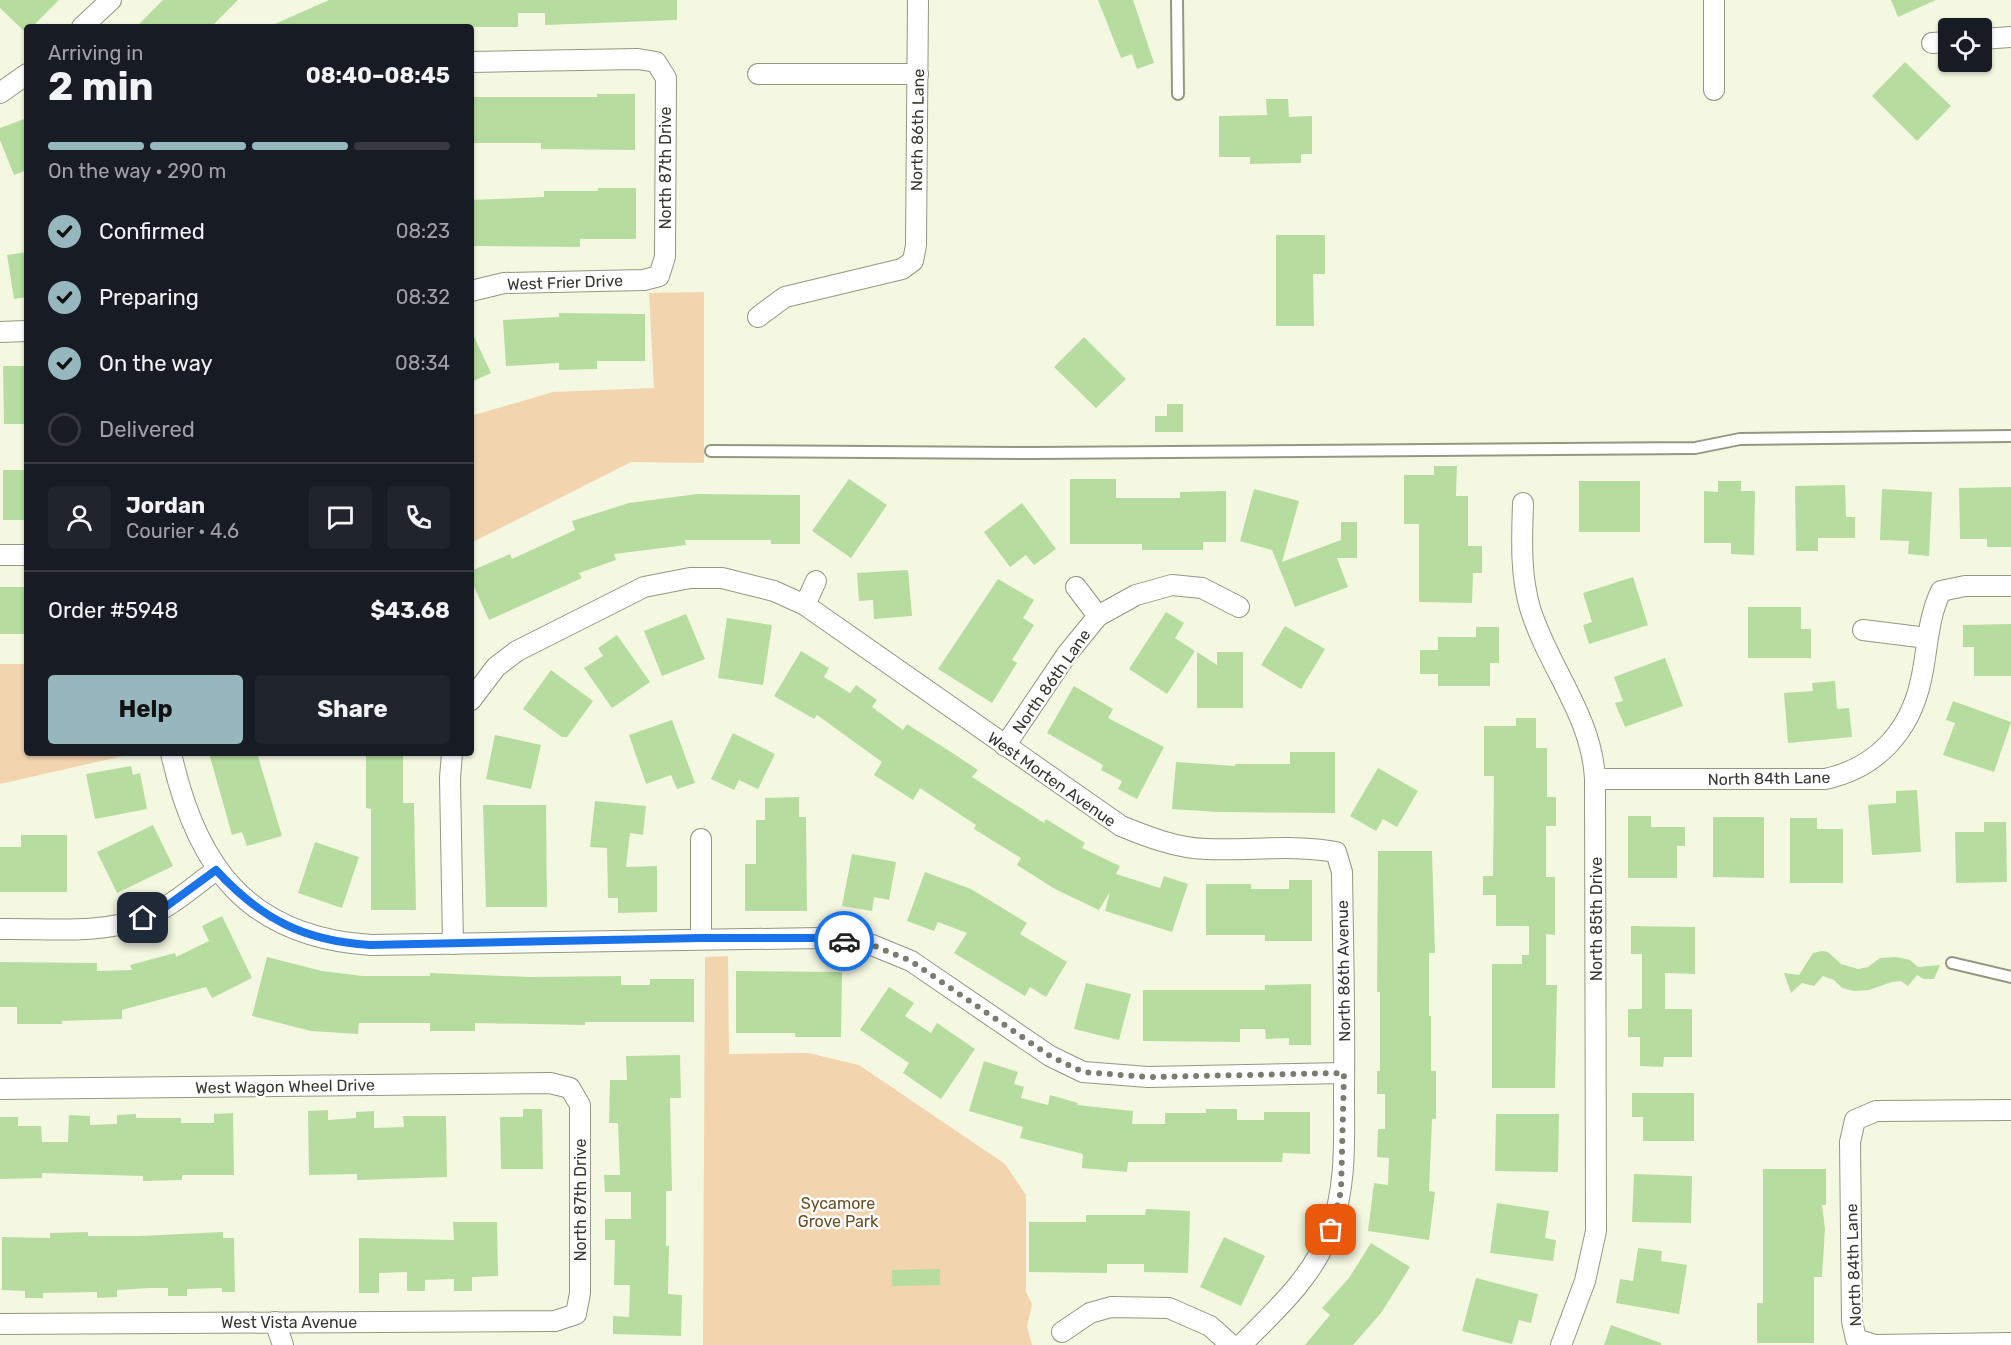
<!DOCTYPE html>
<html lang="en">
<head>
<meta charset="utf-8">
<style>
	body { margin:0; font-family:Rubik,sans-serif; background:#20242c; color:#f1f3f6; height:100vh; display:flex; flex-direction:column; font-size:22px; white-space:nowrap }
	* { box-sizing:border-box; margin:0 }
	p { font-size:20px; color:#9ea1a6 }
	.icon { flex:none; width:33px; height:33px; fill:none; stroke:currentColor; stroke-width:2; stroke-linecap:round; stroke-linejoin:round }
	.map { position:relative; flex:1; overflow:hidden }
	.panel { position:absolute; left:24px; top:24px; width:450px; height:732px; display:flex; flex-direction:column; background:#171b24; border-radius:6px; box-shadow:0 2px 4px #0004 }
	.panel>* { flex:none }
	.controls { position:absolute; left:1938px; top:18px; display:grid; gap:12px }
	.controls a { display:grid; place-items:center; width:54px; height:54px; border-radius:6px; background:#171b24; box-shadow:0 2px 4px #0004; font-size:30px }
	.pin { position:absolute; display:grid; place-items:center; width:51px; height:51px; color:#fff; margin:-26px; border-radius:12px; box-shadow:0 3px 9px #0006 }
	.courier { position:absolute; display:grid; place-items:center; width:60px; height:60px; margin:-30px; border:4px solid #1a73e8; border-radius:50%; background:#fff; color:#222; box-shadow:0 2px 8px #0007 }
	.summary em { font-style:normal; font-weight:700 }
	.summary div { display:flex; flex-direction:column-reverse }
	.summary { display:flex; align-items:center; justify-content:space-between; height:102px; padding:0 24px }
	h1 { font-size:39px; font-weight:700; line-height:45px }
	.bar { display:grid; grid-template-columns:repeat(4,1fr); gap:9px 6px; align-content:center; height:72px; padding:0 24px }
	.bar i { height:8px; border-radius:4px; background:#363941 }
	.bar .selected { background:#97b7bf }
	.bar p { grid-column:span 4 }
	.line { display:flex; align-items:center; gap:15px; padding:0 24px; border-top:2px solid #363941 }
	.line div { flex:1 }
	.round { display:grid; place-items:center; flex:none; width:63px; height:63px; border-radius:6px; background:#20242c }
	ol { padding:0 24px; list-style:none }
	li { display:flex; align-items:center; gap:18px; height:66px }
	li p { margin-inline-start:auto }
	li .icon { padding:6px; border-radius:50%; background:#97b7bf; color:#111; stroke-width:4 }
	li:last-child { color:#9ea1a6 }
	li i { width:33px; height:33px; border:3px solid #363941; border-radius:50% }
	.cta { display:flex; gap:12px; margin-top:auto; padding:12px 24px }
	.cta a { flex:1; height:69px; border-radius:6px; background:#97b7bf; color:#111; font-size:24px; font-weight:700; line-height:69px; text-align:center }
	.cta a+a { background:#20242c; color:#f1f3f6 }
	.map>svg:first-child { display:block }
	.green { fill:#f2d4af }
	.building { fill:#b6dd9f }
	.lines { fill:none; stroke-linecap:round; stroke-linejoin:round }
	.lane-casing { stroke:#949782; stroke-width:14 }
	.street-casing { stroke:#949782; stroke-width:22 }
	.lane { stroke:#fff; stroke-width:10 }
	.street { stroke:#fff; stroke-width:20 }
	.done { stroke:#797c6e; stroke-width:6; stroke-dasharray:0 10.8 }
	.route { stroke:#1a73e8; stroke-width:8 }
	.labels { text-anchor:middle; stroke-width:5; stroke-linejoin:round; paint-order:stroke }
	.street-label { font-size:16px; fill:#373930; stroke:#fff }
	.park-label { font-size:16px; fill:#6e4e21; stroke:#fff }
</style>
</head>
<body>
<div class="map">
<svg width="2011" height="1345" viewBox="0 0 2011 1345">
	<rect width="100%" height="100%" fill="#f4f8e1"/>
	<!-- green -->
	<g class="green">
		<path d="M704,292V463L631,462L471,543V416L553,392L654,388L649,293Z"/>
		<path d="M0,664H27V753H136L0,784Z"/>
		<path d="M728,956L729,1054L808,1053L859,1065L1005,1164L1026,1195V1292L1032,1304L1027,1327L1032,1345H703L705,957Z"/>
	</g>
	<!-- building -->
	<g class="building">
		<path d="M0,0H59L32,27H27L26,33L0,8Z"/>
		<path d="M163,0H238L211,27H136Z"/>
		<path d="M329,0H677V20L545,25V13H518V27H268Z"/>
		<path d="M1098,0H1133L1154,63L1137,69L1132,54L1121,58Z"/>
		<path d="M1891,0H1936L1898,17Z"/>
		<path d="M1905,62L1951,106L1917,141L1872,96Z"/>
		<path d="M597,94H635V150L541,149V143H471V97H597Z"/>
		<path d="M1266,99H1288L1289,117L1312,116V154H1301V163L1250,164V157H1219V116L1267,115Z"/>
		<path d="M27,118V170L14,175L0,140V128Z"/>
		<path d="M598,188H636V239H580V247L471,246V200L544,197V191H598Z"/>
		<path d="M1276,235H1325V274H1313L1314,326H1276Z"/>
		<path d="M27,252V297L14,299L7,255Z"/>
		<path d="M559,313L645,314V361H597V369L559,370V363L506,366L503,320L559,317Z"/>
		<path d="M471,330L491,373L471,382Z"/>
		<path d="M1084,337L1126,379L1096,408L1054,367Z"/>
		<path d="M3,366H27V424H4Z"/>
		<path d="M1167,404H1183V432H1155V416H1167Z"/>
		<path d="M1434,466H1457L1456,496H1468V546H1482V573H1473L1472,603L1419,602V524H1404V475H1434Z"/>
		<rect x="3" y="470" width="24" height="50"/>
		<path d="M849,479L887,505L851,558L812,531Z"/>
		<path d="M1070,479H1116V498H1180V492L1226,491V542H1203V550H1142V544H1070Z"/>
		<rect x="1579" y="481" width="61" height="51"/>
		<path d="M1718,481H1741V491H1755L1754,555L1731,554V543H1704V491L1718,492Z"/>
		<path d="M1845,485L1846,517H1855V538H1818V551H1796L1795,486Z"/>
		<path d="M2011,487V547H1987V539H1960L1959,488Z"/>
		<path d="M1254,489L1299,501L1282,562L1341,540V522H1357V558H1337L1348,587L1295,607L1272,550L1240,541Z"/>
		<path d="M1882,489L1932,492L1929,556L1908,554L1909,541L1880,540Z"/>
		<path d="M697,494L800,495V544H771V540H685L686,545L614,554L616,560L579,573L582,578L489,620L471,580V571L510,554L512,559L575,530L572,521L629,503Z"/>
		<path d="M1022,503L1056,549L1034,565L1026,555L1010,567L984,532Z"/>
		<path d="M908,570L912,616L874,619L873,600L859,601L857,573Z"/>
		<path d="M1633,577L1648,625L1589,644L1583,625L1592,622L1583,593Z"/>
		<path d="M998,579L1034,600L1023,618L1034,625L1012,660L1017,663L992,703L938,669Z"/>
		<rect x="0" y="587" width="27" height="47"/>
		<path d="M1748,607H1801V629H1811V658H1748Z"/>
		<path d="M1166,612L1184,623L1175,638L1195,651L1167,694L1129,669Z"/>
		<path d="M686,614L705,659L662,676L644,631Z"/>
		<path d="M727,618L772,625L763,685L718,678Z"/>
		<path d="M2011,624V676H1974V647H1963V625Z"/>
		<path d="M1285,626L1325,649L1301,689L1261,665Z"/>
		<path d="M1476,627H1499V663H1490V686H1438V674H1420V650H1438V637H1476Z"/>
		<path d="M617,635L650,682L612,708L584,668L603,656L598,648Z"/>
		<path d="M801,651L829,668L824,677L850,693L856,685L877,700L872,707L903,730L907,724L954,754L978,770L972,777L1044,823L1046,819L1085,843L1082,848L1120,866L1116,874L1160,888L1164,876L1188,884L1172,932L1105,911L1110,892L1099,910L1055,889L1017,865L1021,858L974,829L976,825L920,788L913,800L874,775L882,762L817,715L814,719L774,696Z"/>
		<path d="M1197,652L1217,665V652H1243V708H1197Z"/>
		<path d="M1665,658L1683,706L1625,727L1615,703L1623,701L1614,677Z"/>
		<path d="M551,670L593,701L567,737H562L523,709Z"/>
		<path d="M1835,681L1837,709L1849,708L1852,737L1788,743L1784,693L1813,691L1812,683Z"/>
		<path d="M1074,686L1113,709L1108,718L1164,747L1137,799L1118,789L1122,781L1101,770L1103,765L1047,733Z"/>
		<path d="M1953,701L2011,722L1994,772L1943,755L1955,723L1946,720Z"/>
		<path d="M1516,718H1536V748H1547V797H1556V826H1546V877H1555V935L1546,934V985H1557L1555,1088H1492V964H1522V955H1529V926H1496V895H1483V876H1493L1494,776H1484V726H1516Z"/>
		<path d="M672,720L695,783L677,789L671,775L646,784L629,735Z"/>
		<path d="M733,733L775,754L758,789L739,780L734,790L711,779Z"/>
		<path d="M495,735L541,745L531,789L486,779Z"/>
		<path d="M1290,752H1335V813L1218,812L1172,809L1176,762L1235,766V764H1290Z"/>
		<path d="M209,753H257L282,836L247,846L242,832L232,835Z"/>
		<path d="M366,753H403V803H414L416,910H371V809L366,808Z"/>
		<path d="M131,766L133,775L140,773L147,809L95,819L86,774Z"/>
		<path d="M1378,768L1418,791L1397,827L1383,819L1376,831L1350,816Z"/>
		<path d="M1917,790L1921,852L1872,855L1868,805L1896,803V791Z"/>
		<path d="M799,797V817H806L807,911H745V864H756V820H765V798Z"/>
		<path d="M595,801L646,806L643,835L630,833L626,867L657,866V912L618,913V898H608L607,848L590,847Z"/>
		<path d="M483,805H546L547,907H486Z"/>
		<path d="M1628,816H1651V827H1685V846H1677V878H1628Z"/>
		<path d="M1713,817H1764V878L1713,877Z"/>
		<path d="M1790,818H1817V829H1843V883H1790Z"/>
		<path d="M1984,822H2006L2007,882L1956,883L1955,832H1984Z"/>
		<path d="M153,825L173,866L117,893L97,852Z"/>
		<path d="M21,835H67V892H0V847H21Z"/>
		<path d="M315,842L359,857L342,908L298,893Z"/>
		<path d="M1378,851H1432L1435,953H1429V1016H1431V1071H1436V1119H1432L1429,1191L1435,1192L1429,1240L1368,1231L1374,1183L1388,1185L1389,1158L1377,1157L1378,1129H1385V1094H1377V1071H1380V992H1377Z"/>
		<path d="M852,854L896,862L889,900L874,897L872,911L842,906Z"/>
		<path d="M925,872L971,889L1027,923L1020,934L1067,962L1046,997L1030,987L1025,996L954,953L967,933L938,922L934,931L907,921Z"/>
		<path d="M1289,880H1312V941H1265V935H1206V884H1251V889H1289Z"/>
		<path d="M222,916L252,978L212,998L206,987L122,1010V1019L62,1021V1024H17V1007H0V962L97,963V971L132,970L130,965L175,953L176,957L209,941L202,926Z"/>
		<path d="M1631,926L1695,927V974L1665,973V1009H1692V1057H1664L1663,1067L1640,1066V1037H1628V1009H1642V954H1631Z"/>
		<path d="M1822,951L1828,952L1841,964L1858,969L1868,967L1880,958L1896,957L1910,960L1918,967L1940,965L1934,979H1924L1917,975L1908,986L1901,981L1892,982L1869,990L1854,991L1842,988L1834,980L1823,976L1814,986L1802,983L1791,993L1784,973L1799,975L1813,953Z"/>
		<path d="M267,957L322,971L363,976H430V973L530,977L621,976V985H650V979H694V1022H585V1025L475,1023V1031H430V1023H359L358,1034L311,1031L252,1016Z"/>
		<path d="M736,971L842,972L841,1037H795V1033H736Z"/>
		<path d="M1086,983L1131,994L1119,1040L1074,1029Z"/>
		<path d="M1311,984V1045H1289V1038L1266,1039L1265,1029H1240V1042L1143,1041V990H1265V985Z"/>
		<path d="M889,987L914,1003L905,1016L931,1033L937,1023L975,1049L941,1099L903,1073L909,1063L860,1030Z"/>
		<path d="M680,1055L681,1098H670L672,1191H666V1246H669L668,1294L682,1295L681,1336L613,1334V1316L629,1317L630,1285H614L615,1240H605V1219H631V1192H605L604,1175H620L618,1123H609L610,1080H627L626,1056Z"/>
		<path d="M984,1061L1018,1072L1014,1084L1024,1087L1021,1098L1048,1105L1050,1095L1078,1103L1077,1105L1133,1111L1132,1124H1165V1113H1206V1109H1237V1120H1264V1112H1310V1154L1283,1153L1282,1162H1128L1127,1172L1082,1168L1083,1154L1020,1138L1023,1127L969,1111Z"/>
		<path d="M1632,1093H1694V1141H1643V1117H1632Z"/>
		<path d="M523,1109H542L543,1169H501L500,1117H523Z"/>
		<path d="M328,1110V1120L356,1118V1112L374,1111V1128L404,1127L403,1116H446L447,1177L357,1180V1174L309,1175L308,1111Z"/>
		<path d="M233,1113L234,1175H182V1180L143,1181V1176L42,1173V1178L0,1179V1117H18V1126H41L42,1142H68L69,1115L90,1116V1125L117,1124V1115L136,1114V1118H181V1123H214V1114Z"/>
		<path d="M1496,1114H1559L1558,1172L1495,1171Z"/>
		<path d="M1763,1169H1826V1205H1822L1825,1229L1822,1277H1814V1343H1757V1303H1763Z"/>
		<path d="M1634,1174L1692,1176L1691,1223L1632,1222Z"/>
		<path d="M1497,1203L1549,1211L1545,1238L1556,1240L1553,1261L1490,1253Z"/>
		<path d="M1146,1209L1190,1211L1188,1273L1144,1272V1264H1107V1273L1029,1272V1222H1086V1215H1145Z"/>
		<path d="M453,1222H497L498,1276L472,1277V1291H454V1279L425,1280V1291H407V1272L379,1273V1293H359V1238L454,1240Z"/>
		<path d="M88,1232V1236H139L223,1232V1238H234L235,1292H222V1288L187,1289V1296H168V1288H149L117,1290V1297L97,1298V1292L43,1293V1298H25V1291L2,1290V1237L50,1238V1233Z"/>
		<path d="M1224,1237L1265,1256L1241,1306L1200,1287Z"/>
		<path d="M1371,1243L1410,1267L1381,1313L1353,1345H1305L1330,1315L1322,1308L1349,1278Z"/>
		<path d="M1638,1248L1662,1251L1661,1261L1687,1265L1679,1314L1616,1303L1620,1279L1633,1281Z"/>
		<path d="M940,1269V1285L892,1286V1270Z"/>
		<path d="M1476,1278L1538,1294L1531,1323L1519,1320L1512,1344L1462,1331Z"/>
		<path d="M1611,1325L1661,1343V1345H1604Z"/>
	</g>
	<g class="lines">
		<defs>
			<g id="lane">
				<path d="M1177,0L1178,94"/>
				<path d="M711,451L1034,453L1695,448L1740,439L2011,436"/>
				<path d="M1952,963L2011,977"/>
			</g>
			<g id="street">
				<path d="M82,27L111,0"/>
				<path d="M1982,39L2011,37"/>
				<path d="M1932,43L1948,42"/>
				<path d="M471,62L638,59L656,62L666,78L665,257L659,276L644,280L504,283L471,291"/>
				<path d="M758,74H918"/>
				<path d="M1714,90V0"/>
				<path d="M0,93L27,74"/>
				<path d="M758,317L785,297L902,269L913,261L916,245L918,0"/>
				<path d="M0,332L27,331"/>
				<path d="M1523,503C1522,537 1520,574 1530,608C1548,667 1592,716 1595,779L1596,1231L1585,1281L1561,1345"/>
				<path d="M0,555H27"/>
				<path d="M1076,587L1098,616"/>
				<path d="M805,605L816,581"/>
				<path d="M1863,630L1927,638"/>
				<path d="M471,700L496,667L517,651L644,587L690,578H722L774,591L805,605L1121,826C1148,837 1176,848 1206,849C1249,851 1293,844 1336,852L1342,872C1343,945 1345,1018 1344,1091C1344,1137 1347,1187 1330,1231C1313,1277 1275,1311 1241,1345"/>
				<path d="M1005,746L1067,654L1098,616L1136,595L1172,585L1202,588L1239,607"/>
				<path d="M171,753C196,867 248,937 371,945L820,938L872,945L911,961L1050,1056L1083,1072L1148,1077L1344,1073"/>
				<path d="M452,753L450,778L453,944"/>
				<path d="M1595,779H1825C1877,768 1910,731 1921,680C1928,649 1927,620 1941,591L1965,586H2011"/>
				<path d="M701,839V938"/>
				<path d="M0,929C46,928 99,935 143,918C170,908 193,887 216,870"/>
				<path d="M0,1089L550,1083L570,1088L580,1105V1293L576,1314L555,1321L0,1324"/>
				<path d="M2011,1110L1876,1111L1855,1120L1850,1142L1852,1321L1856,1339L1875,1345L2011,1343"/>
				<path d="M275,1322L283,1345"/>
				<path d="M1062,1332L1090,1313L1111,1307L1169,1308L1210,1326L1231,1345"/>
			</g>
		</defs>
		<!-- lane casing -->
		<use href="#lane" class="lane-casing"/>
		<!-- street casing -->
		<use href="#street" class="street-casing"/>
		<!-- lane -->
		<use href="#lane" class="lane"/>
		<!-- street -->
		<use href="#street" class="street"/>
	</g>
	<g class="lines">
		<!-- done -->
		<path class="done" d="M844,941L872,945L911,961L1050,1056L1083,1072L1148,1077L1344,1073L1341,1191L1331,1230"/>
		<!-- route -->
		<path class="route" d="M143,918L164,908L216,870C261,919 304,941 370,945L701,938H820L844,941"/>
	</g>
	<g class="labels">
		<!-- street labels -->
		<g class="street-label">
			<text transform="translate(917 130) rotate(-89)" y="6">North 86th Lane</text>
			<text transform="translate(665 168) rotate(-90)" y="6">North 87th Drive</text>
			<text transform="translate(565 282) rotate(-2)" y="6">West Frier Drive</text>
			<text transform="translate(1051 681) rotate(-55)" y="6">North 86th Lane</text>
			<text transform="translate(1769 778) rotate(-1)" y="6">North 84th Lane</text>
			<text transform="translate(1052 779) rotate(35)" y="6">West Morten Avenue</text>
			<text transform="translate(1596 919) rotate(-90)" y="6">North 85th Drive</text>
			<text transform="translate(1343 971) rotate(-91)" y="6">North 86th Avenue</text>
			<text transform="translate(285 1086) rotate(-1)" y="6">West Wagon Wheel Drive</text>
			<text transform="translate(580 1200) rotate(-90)" y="6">North 87th Drive</text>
			<text transform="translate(1853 1265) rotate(-92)" y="6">North 84th Lane</text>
			<text x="289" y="1328">West Vista Avenue</text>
		</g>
		<!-- park labels -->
		<g class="park-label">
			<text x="838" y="1209">Sycamore<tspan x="838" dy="18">Grove Park</tspan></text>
		</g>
	</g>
</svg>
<div class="controls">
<a><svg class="icon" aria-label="locate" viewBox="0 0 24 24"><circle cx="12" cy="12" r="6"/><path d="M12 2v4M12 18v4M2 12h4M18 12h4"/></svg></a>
</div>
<div class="pin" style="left:1331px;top:1230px;background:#ea580c"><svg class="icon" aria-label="bag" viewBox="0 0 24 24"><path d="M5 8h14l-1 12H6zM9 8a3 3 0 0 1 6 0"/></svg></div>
<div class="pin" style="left:143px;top:918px;background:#1f2937"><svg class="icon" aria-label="home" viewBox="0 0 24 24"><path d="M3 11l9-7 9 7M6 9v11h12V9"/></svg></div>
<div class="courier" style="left:844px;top:941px"><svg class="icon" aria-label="car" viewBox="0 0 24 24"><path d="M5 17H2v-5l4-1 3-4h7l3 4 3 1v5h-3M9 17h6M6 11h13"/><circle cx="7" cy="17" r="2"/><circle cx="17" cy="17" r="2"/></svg></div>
<section class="panel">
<div class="summary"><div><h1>2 min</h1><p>Arriving in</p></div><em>08:40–08:45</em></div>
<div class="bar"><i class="selected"></i><i class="selected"></i><i class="selected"></i><i></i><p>On the way · 290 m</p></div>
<ol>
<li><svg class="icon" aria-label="check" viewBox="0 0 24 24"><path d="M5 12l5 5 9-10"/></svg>Confirmed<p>08:23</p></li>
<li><svg class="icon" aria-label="check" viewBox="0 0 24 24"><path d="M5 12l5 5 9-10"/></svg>Preparing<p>08:32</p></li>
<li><svg class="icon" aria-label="check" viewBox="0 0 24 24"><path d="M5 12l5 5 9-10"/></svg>On the way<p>08:34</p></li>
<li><i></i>Delivered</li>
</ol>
<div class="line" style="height:108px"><a class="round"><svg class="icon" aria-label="person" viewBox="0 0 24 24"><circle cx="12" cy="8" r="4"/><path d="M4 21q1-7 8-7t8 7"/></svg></a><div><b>Jordan</b><p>Courier · 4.6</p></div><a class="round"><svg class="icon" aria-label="chat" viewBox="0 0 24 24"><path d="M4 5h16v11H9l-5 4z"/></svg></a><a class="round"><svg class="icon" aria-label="phone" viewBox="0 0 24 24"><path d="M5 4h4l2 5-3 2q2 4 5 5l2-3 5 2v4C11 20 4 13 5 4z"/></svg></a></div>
<div class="line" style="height:78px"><div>Order #5948</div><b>$43.68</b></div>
<div class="cta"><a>Help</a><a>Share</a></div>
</section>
</div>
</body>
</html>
